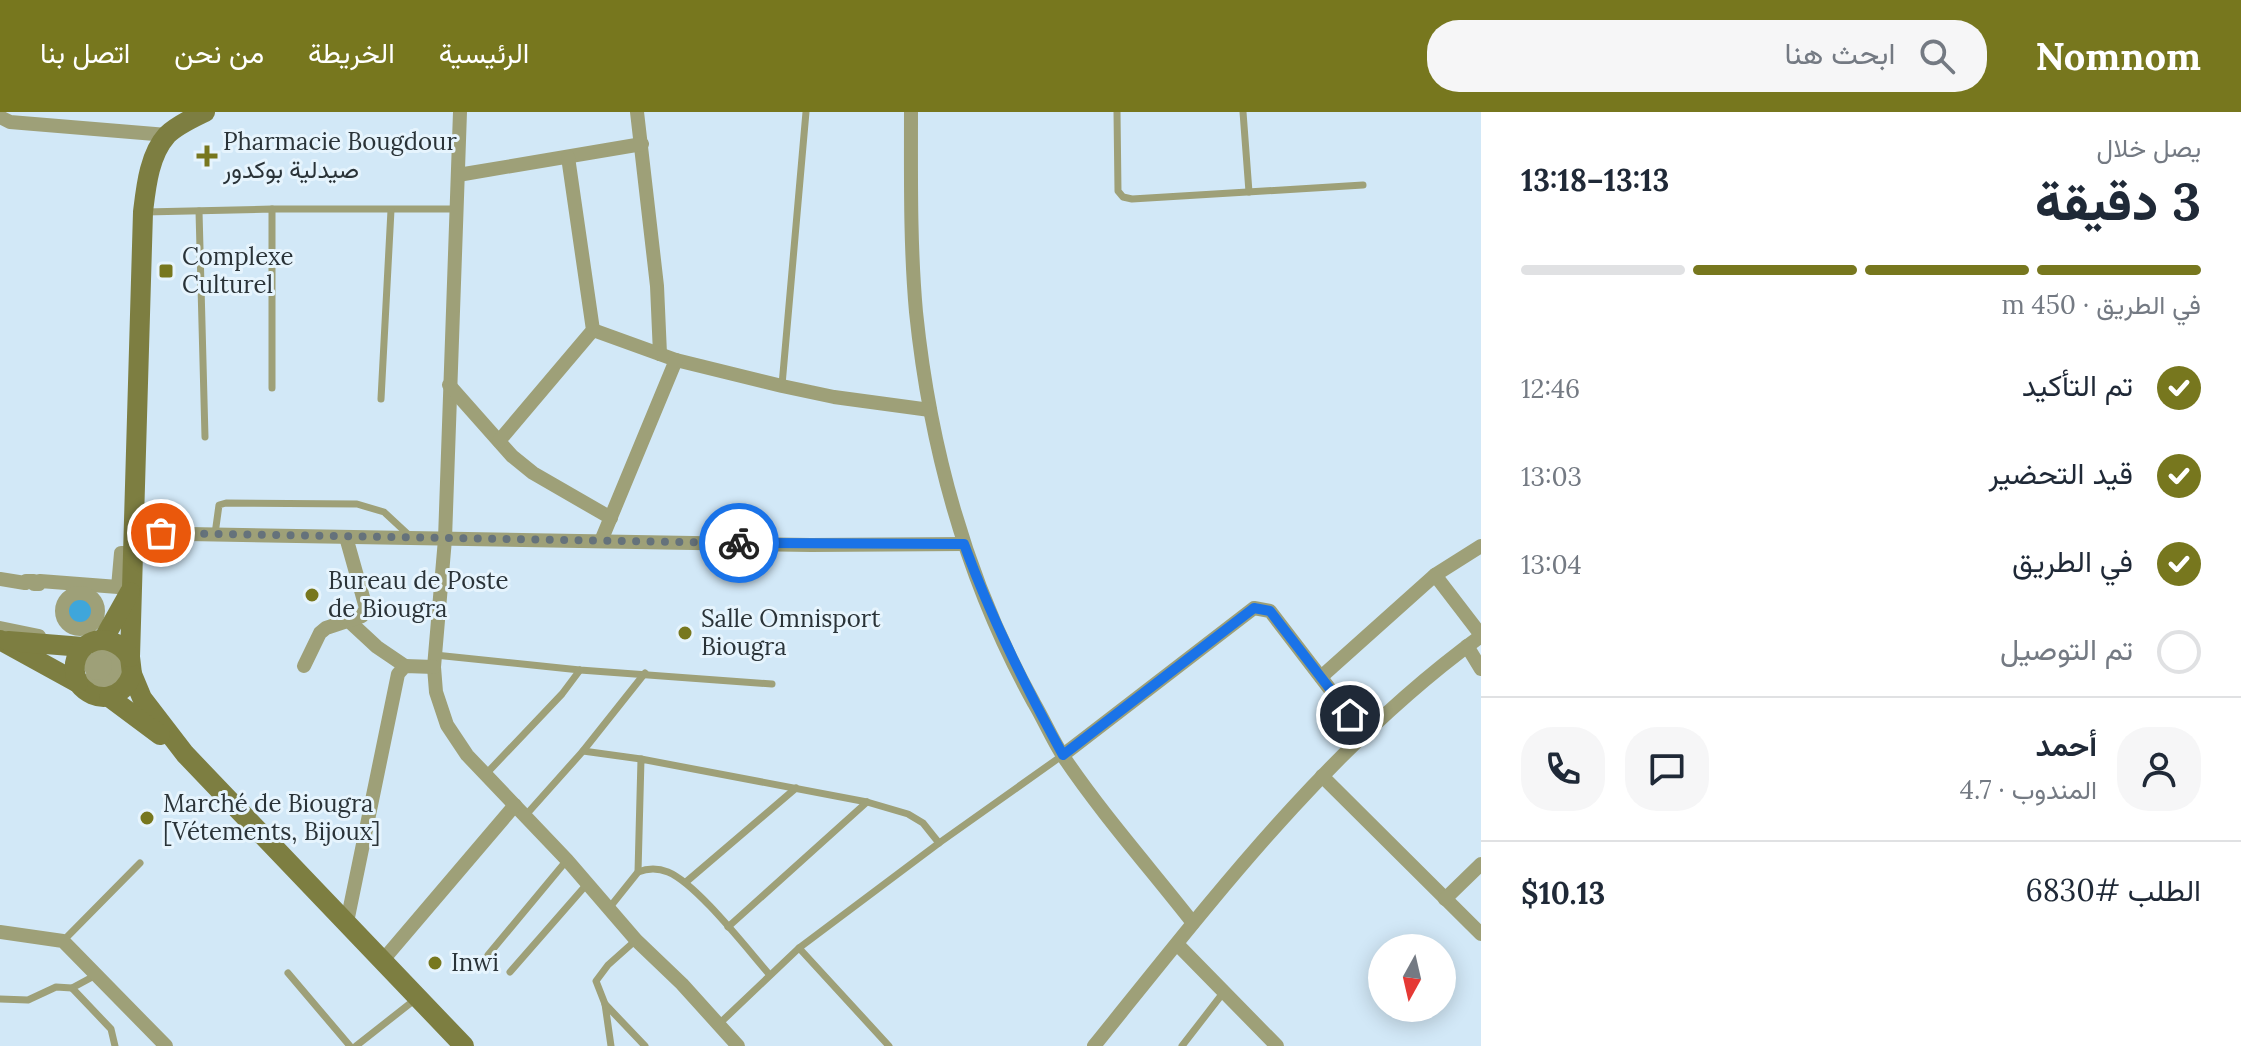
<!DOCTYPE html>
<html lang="ar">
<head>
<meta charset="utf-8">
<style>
	body { margin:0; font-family:Lora,Vazirmatn,serif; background:#f6f6f7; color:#1f2937; direction:rtl; height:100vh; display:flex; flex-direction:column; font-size:30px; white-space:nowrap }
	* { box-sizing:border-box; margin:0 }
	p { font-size:26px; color:#747a83 }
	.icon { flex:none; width:44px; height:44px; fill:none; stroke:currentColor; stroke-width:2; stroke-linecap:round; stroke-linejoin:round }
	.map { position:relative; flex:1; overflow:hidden; direction:ltr }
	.sheet { display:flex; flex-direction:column; background:#fff; width:760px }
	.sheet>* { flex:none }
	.needle { width:52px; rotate:188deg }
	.fabs { position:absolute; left:1368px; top:822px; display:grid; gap:16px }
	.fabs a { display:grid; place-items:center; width:88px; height:88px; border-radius:50%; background:#fff; box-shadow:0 4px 20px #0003; font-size:40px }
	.pin { position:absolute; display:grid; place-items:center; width:68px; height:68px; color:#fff; margin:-34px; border:4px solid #fff; border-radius:50%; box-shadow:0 2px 8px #0007 }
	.courier { position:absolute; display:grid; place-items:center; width:80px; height:80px; margin:-40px; border:6px solid #1a73e8; border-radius:50%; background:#fff; color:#222; box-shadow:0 2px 10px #0007 }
	.headline em { font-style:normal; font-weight:800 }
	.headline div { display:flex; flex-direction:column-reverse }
	.headline { display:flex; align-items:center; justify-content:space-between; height:136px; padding:0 40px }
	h1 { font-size:52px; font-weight:800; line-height:60px }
	.bar { display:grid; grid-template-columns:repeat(4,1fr); gap:12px 8px; align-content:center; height:96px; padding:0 40px }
	.bar i { height:10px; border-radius:6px; background:#e0e1e3 }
	.bar .current { background:#77771e }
	.bar p { grid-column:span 4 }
	.line { display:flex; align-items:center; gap:20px; padding:0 40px; border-top:2px solid #e0e1e3 }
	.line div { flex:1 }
	.round { display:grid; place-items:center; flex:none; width:84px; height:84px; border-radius:32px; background:#f6f6f7 }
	ol { padding:0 40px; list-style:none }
	li { display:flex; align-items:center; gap:24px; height:88px }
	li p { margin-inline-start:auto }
	li .icon { padding:8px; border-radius:50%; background:#77771e; color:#fff; stroke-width:4 }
	li:last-child { color:#747a83 }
	li i { width:44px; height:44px; border:4px solid #e0e1e3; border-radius:50% }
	header { display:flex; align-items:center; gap:48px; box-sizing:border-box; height:112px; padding:0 40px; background:#77771e; color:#fff }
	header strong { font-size:38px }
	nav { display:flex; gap:44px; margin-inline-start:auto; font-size:28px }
	.search { width:560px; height:72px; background:#f6f6f7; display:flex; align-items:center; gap:20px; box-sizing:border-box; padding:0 28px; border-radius:32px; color:#747a83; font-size:30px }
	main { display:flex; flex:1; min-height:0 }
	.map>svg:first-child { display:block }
	.water { fill:#3fa6db; stroke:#3984aa; stroke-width:2 }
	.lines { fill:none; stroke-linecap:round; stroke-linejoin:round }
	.lane { stroke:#9ea078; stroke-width:7 }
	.street { stroke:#9ea078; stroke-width:14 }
	.secondary { stroke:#7d7e41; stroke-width:20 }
	.done { stroke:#65727b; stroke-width:8; stroke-dasharray:0 14.4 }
	.route { stroke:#1a73e8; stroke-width:10 }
	.poi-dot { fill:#77771e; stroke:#e6f4fd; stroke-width:3 }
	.labels { text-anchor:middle; stroke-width:6; stroke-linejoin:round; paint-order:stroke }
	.poi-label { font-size:24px; fill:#2a3338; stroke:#e6f4fd; text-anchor:start }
</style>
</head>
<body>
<header>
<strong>Nomnom</strong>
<div class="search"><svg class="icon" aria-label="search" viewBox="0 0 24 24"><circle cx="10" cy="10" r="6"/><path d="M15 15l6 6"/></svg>ابحث هنا</div>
<nav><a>الرئيسية</a><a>الخريطة</a><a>من نحن</a><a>اتصل بنا</a></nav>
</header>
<main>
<section class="sheet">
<div class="headline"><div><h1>3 دقيقة</h1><p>يصل خلال</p></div><em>13:13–13:18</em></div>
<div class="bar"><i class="current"></i><i class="current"></i><i class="current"></i><i></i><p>في الطريق · 450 m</p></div>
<ol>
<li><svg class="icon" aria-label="check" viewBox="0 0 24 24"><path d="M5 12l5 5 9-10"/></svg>تم التأكيد<p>12:46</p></li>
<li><svg class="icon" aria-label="check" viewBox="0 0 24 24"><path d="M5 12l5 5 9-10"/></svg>قيد التحضير<p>13:03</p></li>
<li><svg class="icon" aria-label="check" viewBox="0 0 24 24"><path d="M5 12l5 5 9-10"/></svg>في الطريق<p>13:04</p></li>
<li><i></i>تم التوصيل</li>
</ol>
<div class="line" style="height:144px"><a class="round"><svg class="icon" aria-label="person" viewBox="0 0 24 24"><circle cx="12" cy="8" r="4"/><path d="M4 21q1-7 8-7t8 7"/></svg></a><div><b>أحمد</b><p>المندوب · 4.7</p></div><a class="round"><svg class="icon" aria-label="chat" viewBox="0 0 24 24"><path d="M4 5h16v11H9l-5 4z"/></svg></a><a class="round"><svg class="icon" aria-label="phone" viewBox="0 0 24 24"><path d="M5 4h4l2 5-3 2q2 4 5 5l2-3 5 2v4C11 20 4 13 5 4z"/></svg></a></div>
<div class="line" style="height:104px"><div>الطلب #6830</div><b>$10.13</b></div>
</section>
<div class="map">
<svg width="1481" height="934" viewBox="0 0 1481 934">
	<rect width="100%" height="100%" fill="#d2e8f7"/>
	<!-- water -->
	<circle class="water" cx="80" cy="499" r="18"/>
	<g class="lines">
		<!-- lane -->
		<g class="lane">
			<path d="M1117,0L1118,79L1123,85L1132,87L1363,73"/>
			<path d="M1243,0L1249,80"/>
			<path d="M272,97H455"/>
			<path d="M199,99L205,325"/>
			<path d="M145,100L272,97V276"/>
			<path d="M782,273L806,0"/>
			<path d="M381,287L391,98"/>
			<path d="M215,422L219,393L226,391L357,392L384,400L412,426"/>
			<path d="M435,543L580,558L772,572"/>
			<path d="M583,639L645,561"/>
			<path d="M485,663L562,582L580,558"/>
			<path d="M525,704L583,639L641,647"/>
			<path d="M638,760C648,756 658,756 668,760C697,772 747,837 769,862"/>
			<path d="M686,770L796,676"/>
			<path d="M610,795L638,760L641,647L867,690L908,702L923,711L939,731"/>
			<path d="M728,815L867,690"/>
			<path d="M63,829L140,751"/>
			<path d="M799,836L889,934"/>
			<path d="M488,843L567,748"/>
			<path d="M510,860L587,772"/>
			<path d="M288,861L350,934"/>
			<path d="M96,863L72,876L111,917L115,934"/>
			<path d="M0,887L28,888L56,875L72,876"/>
			<path d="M605,892L645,934"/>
			<path d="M719,912L799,836L939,731L1063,643"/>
			<path d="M356,934L417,886"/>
			<path d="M611,934L605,892L596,869L608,853L636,828"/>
			<path d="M1182,934L1223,881"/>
		</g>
		<!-- street -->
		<g class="street">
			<path d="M460,0L445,427L434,555L436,580L447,613L467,643L567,748L636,828L682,872L738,934"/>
			<path d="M637,0L657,174L660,242"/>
			<path d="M911,0C911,66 910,133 916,200C930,336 967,470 1034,591C1044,608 1052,627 1063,644C1102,702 1150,756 1193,811"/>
			<path d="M0,5L10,10L167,23"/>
			<path d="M458,63L642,32"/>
			<path d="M593,218L676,248L782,274L834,285L930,298"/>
			<path d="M449,273L512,344L533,361L611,406"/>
			<path d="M499,329L593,218L568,45"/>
			<path d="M134,421L811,433L964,432"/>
			<path d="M601,429L676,248"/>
			<path d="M1435,463L1481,523"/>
			<path d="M0,467L25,471L26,469H34V472H39L40,469L118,475L121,441H130L129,452"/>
			<circle cx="80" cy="499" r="18"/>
			<path d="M350,510L377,535L405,554"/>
			<path d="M0,516L39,524"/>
			<path d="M1467,534L1481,557"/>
			<path d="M106,537C117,541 122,548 121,560L110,573L99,574L89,568L105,569L114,556L111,545L98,538Z"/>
			<circle cx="98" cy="554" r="7"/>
			<path d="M304,554L320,521L326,516L362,504L366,496L346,425"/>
			<path d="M1321,565L1435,463L1481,434"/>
			<path d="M1063,643L1254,496L1270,499L1365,623"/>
			<path d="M1322,664L1481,822"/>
			<path d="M1445,787L1481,752"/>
			<path d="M347,810L398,562L405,554L434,555"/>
			<path d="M0,820L63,829L166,934"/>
			<path d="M1177,832L1277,934"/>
			<path d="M383,848L515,693"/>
			<path d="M1094,934C1212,788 1328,635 1481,524"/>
		</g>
		<!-- secondary -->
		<g class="secondary">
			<path d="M205,0C193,6 177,13 167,23C149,43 146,75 143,100L130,545L132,562L142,586L185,642L464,934"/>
			<path d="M0,528L78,571C95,593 123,588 132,562"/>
			<path d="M103,528L130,480"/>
			<path d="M8,529L83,535"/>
			<path d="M78,571C62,533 108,511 130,545"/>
			<path d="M109,585L160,623"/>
		</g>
	</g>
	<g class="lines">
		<!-- done -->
		<path class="done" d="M161,421L739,431"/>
		<!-- route -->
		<path class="route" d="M739,431L964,432C991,506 1025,574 1063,643L1254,496L1270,499L1350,603"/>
	</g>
	<!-- markers -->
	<g class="poi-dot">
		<path d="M203 32h8v8h8v8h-8v8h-8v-8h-8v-8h8z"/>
		<rect x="158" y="151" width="16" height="16" rx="4"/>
		<circle cx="312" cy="483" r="8"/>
		<circle cx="685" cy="521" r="8"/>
		<circle cx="147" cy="706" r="8"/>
		<circle cx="435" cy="851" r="8"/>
	</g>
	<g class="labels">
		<!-- poi labels -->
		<g class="poi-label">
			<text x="223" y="38">Pharmacie Bougdour<tspan x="223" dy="28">صيدلية بوكدور</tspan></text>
			<text x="182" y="153">Complexe<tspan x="182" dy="28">Culturel</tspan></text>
			<text x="328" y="477">Bureau de Poste<tspan x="328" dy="28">de Biougra</tspan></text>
			<text x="701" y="515">Salle Omnisport<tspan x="701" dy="28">Biougra</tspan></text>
			<text x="163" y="700">Marché de Biougra<tspan x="163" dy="28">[Vétements, Bijoux]</tspan></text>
			<text x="451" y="859">Inwi</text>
		</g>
	</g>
</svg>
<div class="fabs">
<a><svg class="needle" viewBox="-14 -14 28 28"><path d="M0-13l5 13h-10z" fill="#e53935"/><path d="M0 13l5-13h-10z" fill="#747a83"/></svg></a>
</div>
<div class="pin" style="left:161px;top:421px;background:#ea580c"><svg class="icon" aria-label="bag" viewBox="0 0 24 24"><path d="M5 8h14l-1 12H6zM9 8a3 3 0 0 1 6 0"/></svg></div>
<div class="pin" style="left:1350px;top:603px;background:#1f2937"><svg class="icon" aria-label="home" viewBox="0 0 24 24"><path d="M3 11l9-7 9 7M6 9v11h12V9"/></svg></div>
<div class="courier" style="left:739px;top:431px"><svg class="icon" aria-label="bike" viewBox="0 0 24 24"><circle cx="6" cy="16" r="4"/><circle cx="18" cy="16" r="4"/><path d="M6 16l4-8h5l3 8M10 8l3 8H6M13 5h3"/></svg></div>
</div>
</main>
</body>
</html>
